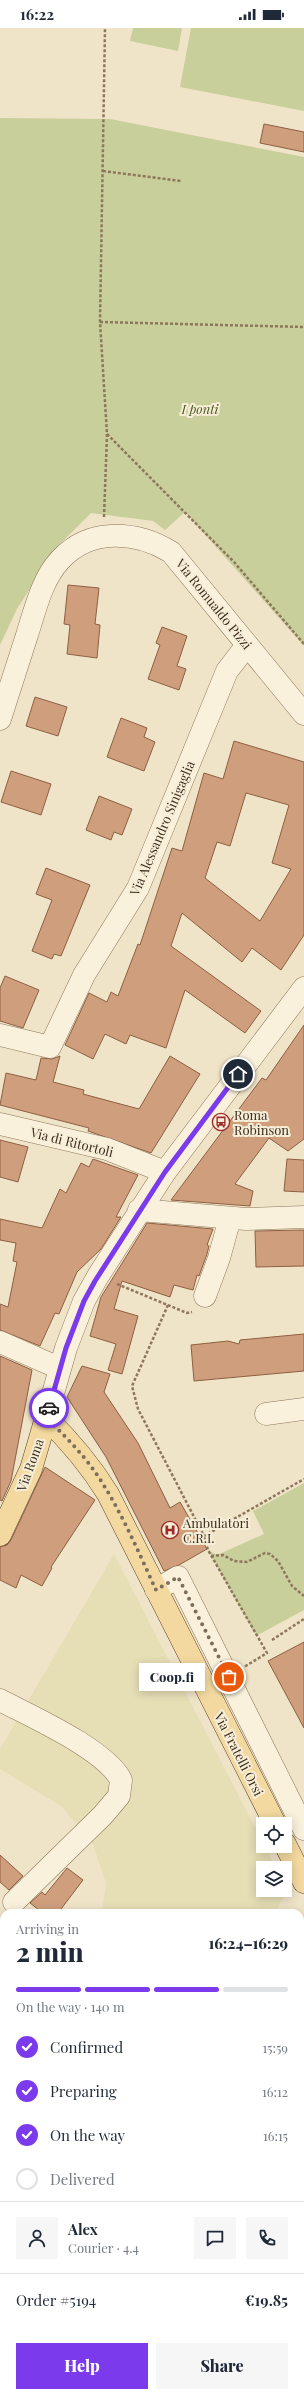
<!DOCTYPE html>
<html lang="en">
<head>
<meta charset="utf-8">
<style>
	body { margin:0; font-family:"Playfair Display",serif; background:#f6f6f7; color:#1f2937; height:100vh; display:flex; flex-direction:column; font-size:15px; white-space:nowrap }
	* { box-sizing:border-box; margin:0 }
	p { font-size:13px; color:#747a83 }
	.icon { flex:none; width:22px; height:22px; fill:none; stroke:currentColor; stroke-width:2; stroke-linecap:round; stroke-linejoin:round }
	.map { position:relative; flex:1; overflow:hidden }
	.drawer { position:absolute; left:0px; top:1881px; width:304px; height:488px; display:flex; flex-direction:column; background:#fff; border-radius:12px 12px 0 0; box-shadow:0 2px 10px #0003 }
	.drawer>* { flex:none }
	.controls { position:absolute; left:256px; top:1789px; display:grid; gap:8px }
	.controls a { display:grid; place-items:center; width:36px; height:36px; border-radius:0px; background:#fff; box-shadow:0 2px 10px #0003; font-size:20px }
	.pin { position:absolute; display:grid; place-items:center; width:34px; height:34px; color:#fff; margin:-17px; border:2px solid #fff; border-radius:50%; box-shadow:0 1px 4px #0007 }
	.courier { position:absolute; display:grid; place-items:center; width:40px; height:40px; margin:-20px; border:3px solid #7c3aed; border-radius:50%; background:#fff; color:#222; box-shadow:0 1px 5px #0007 }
	.bubble { position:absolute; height:28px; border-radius:0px; background:#fff; box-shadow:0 2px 10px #0003; font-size:13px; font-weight:800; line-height:28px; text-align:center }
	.headline em { font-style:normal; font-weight:800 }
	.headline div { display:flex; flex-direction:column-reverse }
	.headline { display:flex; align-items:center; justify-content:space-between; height:68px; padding:0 16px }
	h1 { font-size:26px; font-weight:800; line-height:30px }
	.bar { display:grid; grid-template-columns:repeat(4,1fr); gap:6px 4px; align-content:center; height:48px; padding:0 16px }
	.bar i { height:5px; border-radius:3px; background:#e0e1e3 }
	.bar .active { background:#7c3aed }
	.bar p { grid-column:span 4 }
	.line { display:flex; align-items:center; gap:10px; padding:0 16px; border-top:1px solid #e0e1e3 }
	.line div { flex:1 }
	.round { display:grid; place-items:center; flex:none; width:42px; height:42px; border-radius:0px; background:#f6f6f7 }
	ol { padding:0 16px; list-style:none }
	li { display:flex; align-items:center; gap:12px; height:44px }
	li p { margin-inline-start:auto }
	li .icon { padding:4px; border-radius:50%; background:#7c3aed; color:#fff; stroke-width:4 }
	li:last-child { color:#747a83 }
	li i { width:22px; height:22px; border:2px solid #e0e1e3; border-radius:50% }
	.button { display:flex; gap:8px; margin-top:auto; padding:8px 16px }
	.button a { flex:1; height:46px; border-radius:0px; background:#7c3aed; color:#fff; font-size:16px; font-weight:800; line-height:46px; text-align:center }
	.button a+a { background:#f6f6f7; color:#1f2937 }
	.status { display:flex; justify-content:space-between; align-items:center; height:28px; padding:0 20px; background:#fff; direction:ltr }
	.status svg { height:11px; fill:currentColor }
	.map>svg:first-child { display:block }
	.farmland { fill:#e6deb5 }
	.green { fill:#c9cf9b }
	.building { fill:#cf9f7d; stroke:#8d5f41; fill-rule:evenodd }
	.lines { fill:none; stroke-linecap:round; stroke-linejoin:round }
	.minor-casing { stroke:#8d765c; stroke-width:23 }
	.major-casing { stroke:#5b4430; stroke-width:23 }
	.path { stroke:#8d765c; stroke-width:2.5; stroke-dasharray:3 2; stroke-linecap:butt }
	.minor { stroke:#faf1dc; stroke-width:22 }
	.major { stroke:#f3d9a0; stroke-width:22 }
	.done { stroke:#7c6e5b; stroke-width:4; stroke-dasharray:0 7.2 }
	.route { stroke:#7c3aed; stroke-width:5 }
	.labels { text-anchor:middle; stroke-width:4; stroke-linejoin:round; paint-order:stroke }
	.park-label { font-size:13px; font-style:italic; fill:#4d5a26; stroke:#f7eed8 }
	.street-label { font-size:13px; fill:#3d2e20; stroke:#f7eed8 }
	.poi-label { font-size:13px; fill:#3d2e20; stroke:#f7eed8; text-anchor:start }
</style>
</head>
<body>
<div class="status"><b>16:22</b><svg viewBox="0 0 49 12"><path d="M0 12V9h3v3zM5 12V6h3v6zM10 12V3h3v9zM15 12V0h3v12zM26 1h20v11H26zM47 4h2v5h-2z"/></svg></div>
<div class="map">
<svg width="304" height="2369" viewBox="0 0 304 2369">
	<rect width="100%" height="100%" fill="#f0e4c8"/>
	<!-- farmland -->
	<g class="farmland">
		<path d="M114,1526L276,1840H263V1862H285V1858L286,1860L276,1885H102L106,1855L93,1816L61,1778L0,1741V1721Z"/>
		<path d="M0,1940L4,1943V2365H194V2369H0Z"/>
		<path d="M304,2057V2369H257V2365H300V2062Z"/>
	</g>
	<!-- green -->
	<g class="green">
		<path d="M133,0H182L178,23L130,13Z"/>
		<path d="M191,0H304V83L180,59Z"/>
		<path d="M0,90L110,91L304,129V618L185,484L165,502L153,493L91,485L56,520L17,581L0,617Z"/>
		<path d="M304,1455V1582L256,1608L208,1522L217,1527L264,1506L253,1483Z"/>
	</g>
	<!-- building -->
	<g class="building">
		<path d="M264,96L304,104V124L260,115Z"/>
		<path d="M68,557L99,560L95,596L100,597L97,630L67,626L70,597L64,596Z"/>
		<path d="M162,599L187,608L177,638L186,641L179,662L148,651L160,617L156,615Z"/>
		<path d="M35,669L67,679L58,708L26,698Z"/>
		<path d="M121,690L147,700L144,709L155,714L144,743L107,729Z"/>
		<path d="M234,713L304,734V907L281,942L252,920L242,934L182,885L171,918L261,983L245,1005L185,962L166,1020L130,1007L126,1016L105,1006L93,1031L65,1017L89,965L107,974L111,964L118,968L138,916L140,917L172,820L182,823L204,745L223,751ZM246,765L289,777L272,835L291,841L260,893L205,850L217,814L230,818Z"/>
		<path d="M11,743L51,756L41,787L1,774Z"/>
		<path d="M99,768L132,781L122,807L114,804L111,812L86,802Z"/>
		<path d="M46,840L90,857L61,928L54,926L52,931L32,923L52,872L36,866Z"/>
		<path d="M5,948L39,962L23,1000L0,993V960Z"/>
		<path d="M304,997V1111L288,1123L269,1110L235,1156L253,1163L250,1178L171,1172L262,1050L266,1052Z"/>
		<path d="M60,1028L53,1054L84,1062L83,1066L139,1081L170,1028L200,1046L151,1125L88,1103L89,1100L0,1077L6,1045L36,1052L41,1030L52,1031Z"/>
		<path d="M0,1112L28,1119L18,1154L0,1149Z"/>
		<path d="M93,1131L138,1147L116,1189H121L101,1221L77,1244L59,1286L55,1285L40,1318L0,1302V1276L8,1279L17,1234L13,1233L16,1215L0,1212V1191L42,1200L60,1161L66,1165L81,1135L89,1139Z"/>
		<path d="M287,1131L304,1132V1164L284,1163Z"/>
		<path d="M147,1195L213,1201L207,1217L209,1218L207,1226L199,1248L197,1247L193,1262L174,1257L170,1269L122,1253L114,1281L138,1288L122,1346L108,1342L116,1316L90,1308L101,1269Z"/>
		<path d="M304,1202V1238L256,1239L255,1203Z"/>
		<path d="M304,1306V1343L194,1353L191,1317L228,1313L239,1316L240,1312Z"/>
		<path d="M0,1328L32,1342L11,1453L2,1473L0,1472Z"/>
		<path d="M82,1338L110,1346L104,1364L138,1415L170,1480L180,1474L207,1521L179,1537L164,1543L106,1429L67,1369Z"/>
		<path d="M45,1439L95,1472L51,1539L52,1540L42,1558L21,1547L16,1560L0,1552V1519L7,1517L11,1512Z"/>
		<path d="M304,1614V1700L268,1633Z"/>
		<path d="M0,1827L23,1848L9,1862L0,1854Z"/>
		<path d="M67,1840L83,1852L58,1885H43L30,1875L42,1864L45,1867Z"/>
	</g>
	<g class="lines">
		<defs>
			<g id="minor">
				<path d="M0,691C9,663 18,635 27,607C35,582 42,551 60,532C90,499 137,503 171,524L304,686"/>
				<path d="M0,1007L50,1019L84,947L138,860L227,643L247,617"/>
				<path d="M0,1096L107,1121L165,1144"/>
				<path d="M139,1182L246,1191L304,1189"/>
				<path d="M205,1268L219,1230L230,1190"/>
				<path d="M0,1314L59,1340"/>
				<path d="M266,1386L304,1381"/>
				<path d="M46,1390L66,1320L84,1273L98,1248L165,1144L304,960"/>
				<path d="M156,1562L178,1549L304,1801"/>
				<path d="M0,1672C32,1689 105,1721 121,1752L119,1768L103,1787L14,1874"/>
			</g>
			<g id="major">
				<path d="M0,1507L31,1441L46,1390C71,1414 90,1437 108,1466L275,1796"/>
				<path d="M285,1816L304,1854"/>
			</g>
		</defs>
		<!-- minor casing -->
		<use href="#minor" class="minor-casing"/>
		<!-- major casing -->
		<use href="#major" class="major-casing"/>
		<!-- path -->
		<g class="path">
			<path d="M103,143L181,153"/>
			<path d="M100,294L304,299"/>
			<path d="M107,406L234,534L304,616"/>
			<path d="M104,489L107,406L100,294L105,0"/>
			<path d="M117,1256L187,1285L192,1284"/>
			<path d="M168,1277L132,1358L138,1381L204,1508L304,1451"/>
			<path d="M204,1509L208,1522L267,1625L244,1639"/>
			<path d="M211,1528L223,1527L234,1533L247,1534L265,1525L270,1526L278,1533L292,1558L304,1568"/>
			<path d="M272,1612L304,1591"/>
			<path d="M300,2032L304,2027"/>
			<path d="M245,2365V2369"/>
		</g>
		<!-- minor -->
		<use href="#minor" class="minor"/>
		<!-- major -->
		<use href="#major" class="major"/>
	</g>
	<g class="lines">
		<!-- done -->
		<path class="done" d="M49,1380L46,1390C62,1405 77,1420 90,1437C117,1473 137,1521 156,1562L178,1549L229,1649"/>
		<!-- route -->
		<path class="route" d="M49,1380L66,1320L84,1273L95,1253L165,1144L238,1046"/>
	</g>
	<!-- icons -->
	<defs>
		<symbol id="bus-ring" viewBox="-11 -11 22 22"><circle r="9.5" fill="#f7eed8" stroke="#9e2a2b" stroke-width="1.5"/><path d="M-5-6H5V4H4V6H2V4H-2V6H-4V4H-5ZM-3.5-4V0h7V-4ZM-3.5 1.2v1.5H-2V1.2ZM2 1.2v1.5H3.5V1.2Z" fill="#9e2a2b"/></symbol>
		<symbol id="hospital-ring" viewBox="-11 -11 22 22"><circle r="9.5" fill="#f7eed8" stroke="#9e2a2b" stroke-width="1.5"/><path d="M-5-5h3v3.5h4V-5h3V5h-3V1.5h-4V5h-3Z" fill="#9e2a2b"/></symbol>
	</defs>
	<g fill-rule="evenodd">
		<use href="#bus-ring" x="211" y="1084" width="20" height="20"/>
		<use href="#hospital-ring" x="160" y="1492" width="20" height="20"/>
	</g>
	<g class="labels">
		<!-- park labels -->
		<g class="park-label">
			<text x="200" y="386">I ponti</text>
		</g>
		<!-- street labels -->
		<g class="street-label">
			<text transform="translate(214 576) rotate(51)" y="5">Via Romualdo Pizzi</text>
			<text transform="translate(162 800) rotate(-67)" y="5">Via Alessandro Sinigaglia</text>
			<text transform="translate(72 1114) rotate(14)" y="5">Via di Ritortoli</text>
			<text transform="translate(30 1437) rotate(-70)" y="5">Via Roma</text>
			<text transform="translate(239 1726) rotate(63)" y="5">Via Fratelli Orsi</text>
		</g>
		<!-- poi labels -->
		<g class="poi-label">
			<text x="234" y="1092">Roma<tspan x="234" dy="15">Robinson</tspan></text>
			<text x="183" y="1500">Ambulatori<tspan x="183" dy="15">C.R.I.</tspan></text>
		</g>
	</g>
</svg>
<div class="controls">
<a><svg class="icon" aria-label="locate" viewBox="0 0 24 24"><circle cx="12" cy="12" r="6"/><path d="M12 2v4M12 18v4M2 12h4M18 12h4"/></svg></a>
<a><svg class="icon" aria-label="layers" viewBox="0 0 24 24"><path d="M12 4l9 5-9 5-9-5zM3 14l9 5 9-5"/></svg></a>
</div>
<div class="pin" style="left:229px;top:1649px;background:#ea580c"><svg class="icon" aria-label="bag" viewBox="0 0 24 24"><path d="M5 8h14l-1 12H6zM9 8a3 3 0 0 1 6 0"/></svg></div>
<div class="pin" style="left:238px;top:1046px;background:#1f2937"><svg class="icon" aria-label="home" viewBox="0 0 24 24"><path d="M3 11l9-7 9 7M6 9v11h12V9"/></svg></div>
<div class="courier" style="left:49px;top:1380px"><svg class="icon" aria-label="car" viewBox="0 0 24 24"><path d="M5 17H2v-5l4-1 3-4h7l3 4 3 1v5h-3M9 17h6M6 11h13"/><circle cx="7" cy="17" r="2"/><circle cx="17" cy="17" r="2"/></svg></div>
<div class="bubble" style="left:139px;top:1635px;width:66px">Coop.fi</div>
<section class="drawer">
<div class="headline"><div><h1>2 min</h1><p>Arriving in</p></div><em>16:24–16:29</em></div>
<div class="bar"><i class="active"></i><i class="active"></i><i class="active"></i><i></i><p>On the way · 140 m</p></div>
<ol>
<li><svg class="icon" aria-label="check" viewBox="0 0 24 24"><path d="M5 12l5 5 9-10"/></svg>Confirmed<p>15:59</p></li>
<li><svg class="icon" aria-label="check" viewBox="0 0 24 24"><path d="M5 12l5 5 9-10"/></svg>Preparing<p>16:12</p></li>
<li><svg class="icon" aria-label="check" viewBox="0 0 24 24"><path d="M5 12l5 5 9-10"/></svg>On the way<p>16:15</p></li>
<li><i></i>Delivered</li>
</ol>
<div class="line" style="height:72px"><a class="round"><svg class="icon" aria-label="person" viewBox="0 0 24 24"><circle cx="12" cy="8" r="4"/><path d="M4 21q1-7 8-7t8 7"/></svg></a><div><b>Alex</b><p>Courier · 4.4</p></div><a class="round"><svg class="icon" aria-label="chat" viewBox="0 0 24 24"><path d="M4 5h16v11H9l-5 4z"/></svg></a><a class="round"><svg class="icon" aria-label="phone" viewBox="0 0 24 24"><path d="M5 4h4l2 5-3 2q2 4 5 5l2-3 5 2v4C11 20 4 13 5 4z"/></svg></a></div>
<div class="line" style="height:52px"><div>Order #5194</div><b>€19.85</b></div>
<div class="button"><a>Help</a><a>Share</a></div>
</section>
</div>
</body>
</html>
